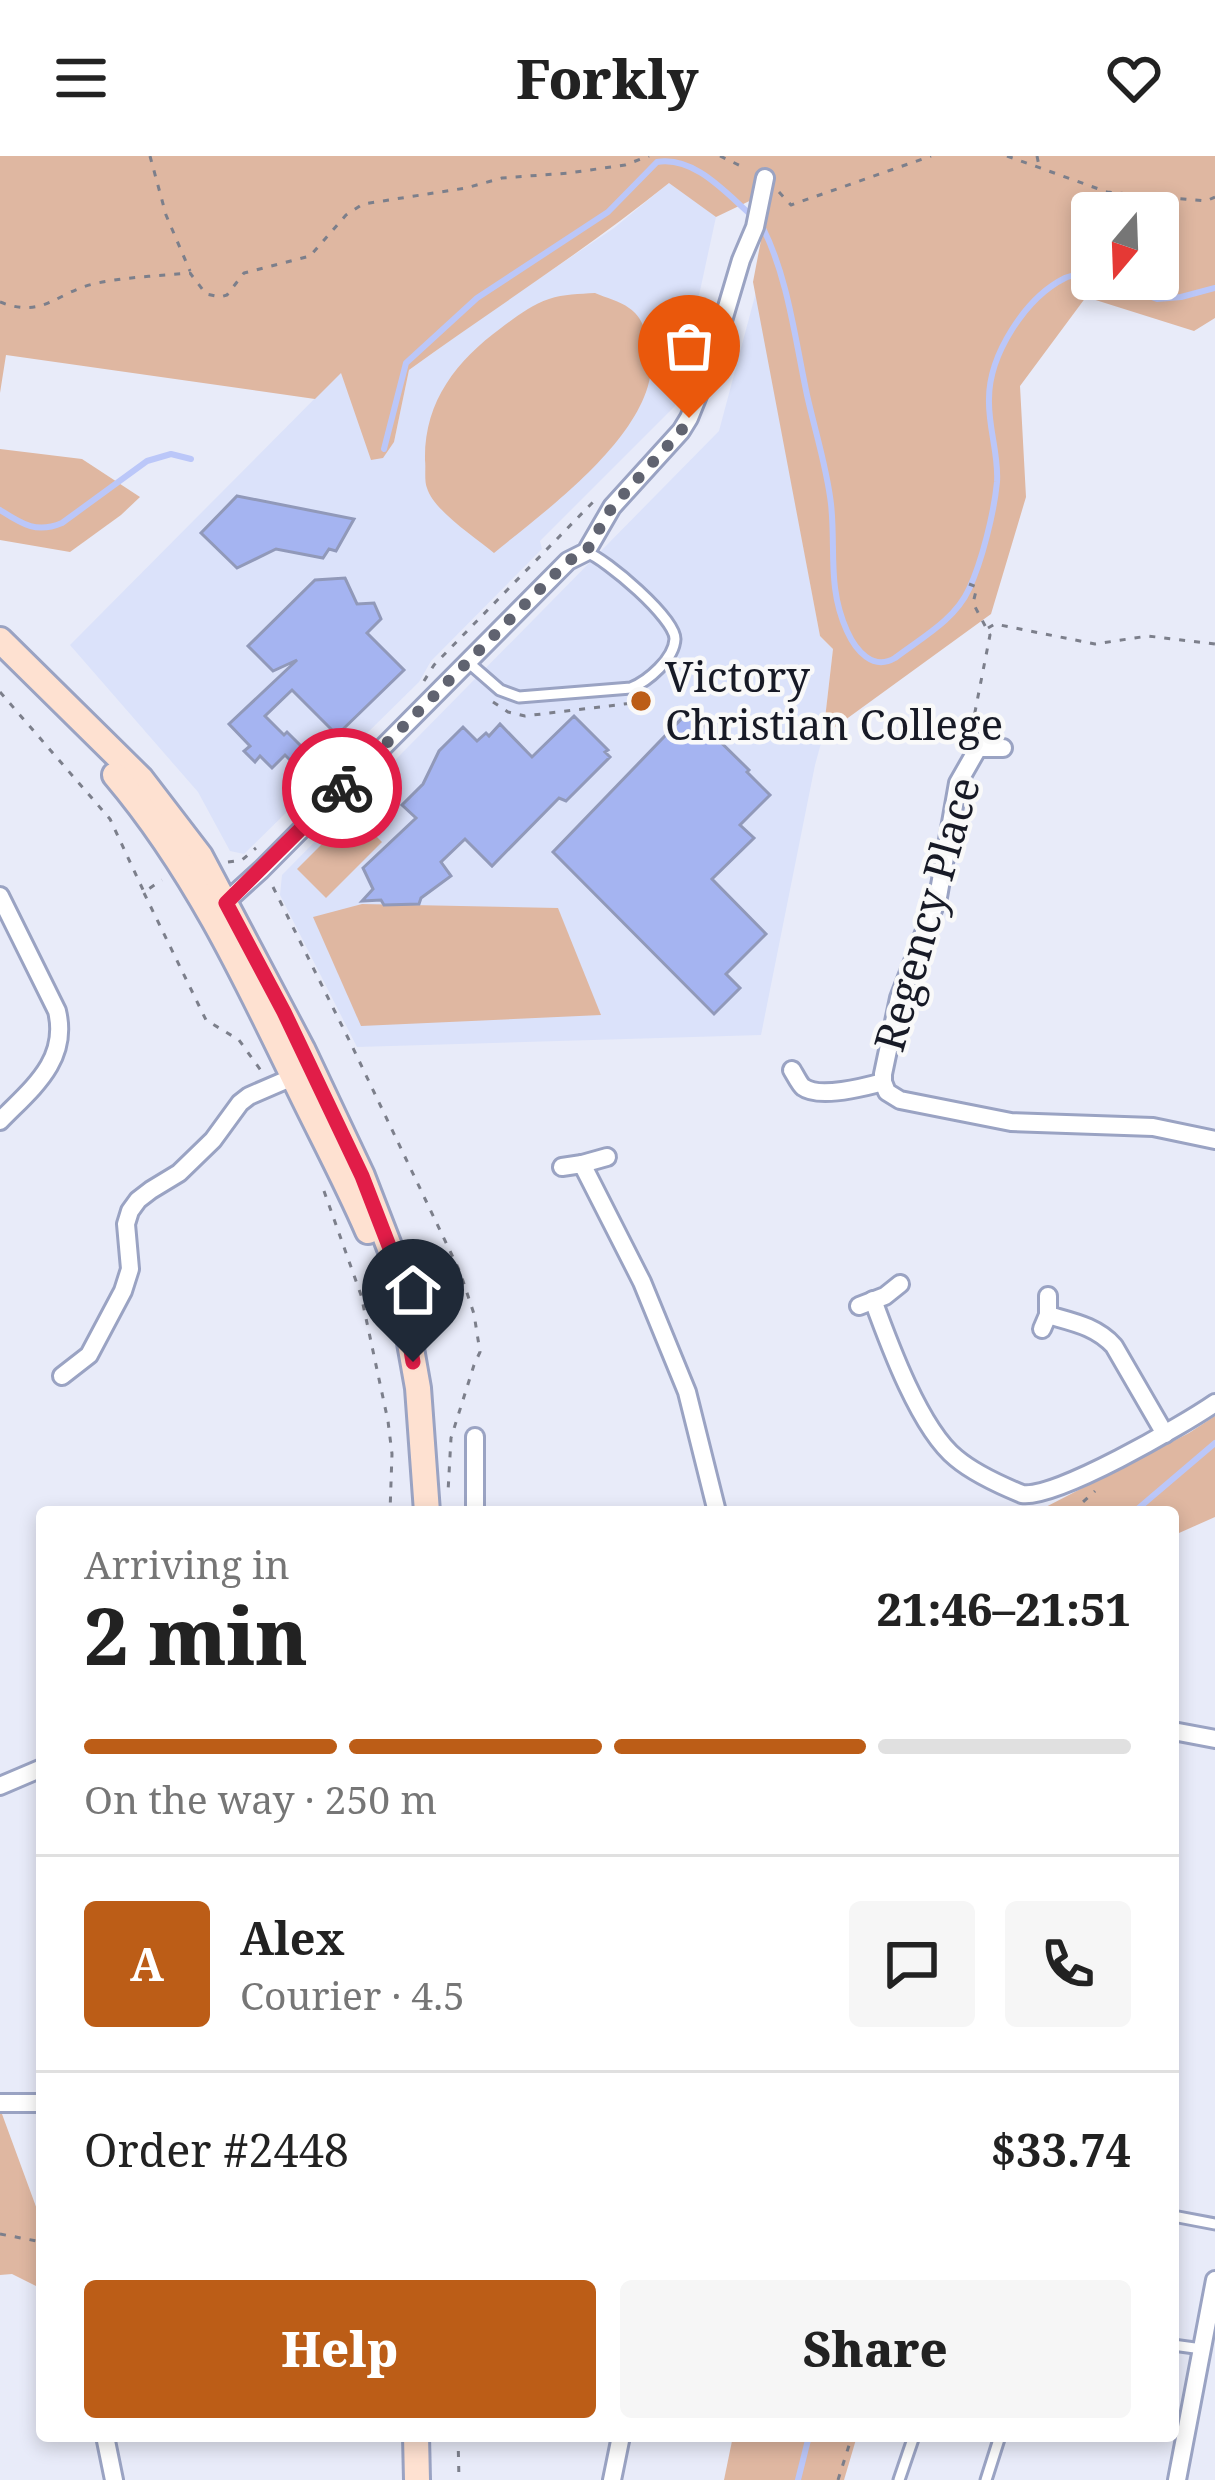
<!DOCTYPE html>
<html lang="en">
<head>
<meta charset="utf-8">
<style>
	body { margin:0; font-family:"Noto Serif",serif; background:#f6f6f6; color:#222; height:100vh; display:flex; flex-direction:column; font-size:45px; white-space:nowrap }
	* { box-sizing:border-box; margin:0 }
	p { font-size:39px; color:#767676 }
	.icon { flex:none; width:66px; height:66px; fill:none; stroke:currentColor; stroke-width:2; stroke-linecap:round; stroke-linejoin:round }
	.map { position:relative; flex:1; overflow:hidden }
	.side { position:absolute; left:36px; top:1350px; width:1143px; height:936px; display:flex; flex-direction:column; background:#fff; border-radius:12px; box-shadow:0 6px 18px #0003 }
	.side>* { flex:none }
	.needle { width:78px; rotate:199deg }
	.controls { position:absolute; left:1071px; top:36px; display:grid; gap:24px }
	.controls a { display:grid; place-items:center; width:108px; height:108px; border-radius:12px; background:#fff; box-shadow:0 6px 18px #0003; font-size:60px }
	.pin { position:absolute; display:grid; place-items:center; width:102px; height:102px; color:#fff; margin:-123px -51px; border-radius:50% 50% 50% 0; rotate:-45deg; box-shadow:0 0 12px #0007 }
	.pin .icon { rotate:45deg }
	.courier { position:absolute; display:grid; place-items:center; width:120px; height:120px; margin:-60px; border:9px solid #e11d48; border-radius:50%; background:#fff; color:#222; box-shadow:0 3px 15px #0007 }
	.overview em { font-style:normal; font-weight:800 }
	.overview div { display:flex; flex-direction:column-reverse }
	.overview { display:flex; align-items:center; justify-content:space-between; height:204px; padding:0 48px }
	h1 { font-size:78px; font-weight:800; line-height:90px }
	.bar { display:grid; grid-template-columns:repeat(4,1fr); gap:18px 12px; align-content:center; height:144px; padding:0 48px }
	.bar i { height:15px; border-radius:9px; background:#e0e0e0 }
	.bar .selected { background:#bc5d17 }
	.bar p { grid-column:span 4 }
	.line { display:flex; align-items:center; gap:30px; padding:0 48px; border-top:3px solid #e0e0e0 }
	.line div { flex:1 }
	.round { display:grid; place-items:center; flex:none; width:126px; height:126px; border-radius:12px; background:#f6f6f6 }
	.action { display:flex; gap:24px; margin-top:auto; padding:24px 48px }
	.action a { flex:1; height:138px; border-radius:12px; background:#bc5d17; color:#fff; font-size:48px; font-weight:800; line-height:138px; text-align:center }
	.action a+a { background:#f6f6f6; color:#222 }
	header { display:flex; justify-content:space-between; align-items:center; height:156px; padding:0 48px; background:#fff; font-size:54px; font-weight:800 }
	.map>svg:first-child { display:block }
	.built { fill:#dbe2fa }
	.green { fill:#dfb7a1; fill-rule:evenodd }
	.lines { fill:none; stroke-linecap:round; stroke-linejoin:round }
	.stream { stroke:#bbc7f9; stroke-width:6 }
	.building { fill:#a5b4f1; stroke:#9199b9; stroke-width:3 }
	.service-casing { stroke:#9aa3c3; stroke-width:15 }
	.minor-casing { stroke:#9aa3c3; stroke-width:22 }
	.secondary-casing { stroke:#9aa3c3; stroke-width:30 }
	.path { stroke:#7c7f8b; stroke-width:3; stroke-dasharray:6 9; stroke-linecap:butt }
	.service { stroke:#fff; stroke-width:9 }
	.minor { stroke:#fff; stroke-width:16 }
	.secondary { stroke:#fee1d1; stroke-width:24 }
	.done { stroke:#606370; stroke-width:12; stroke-dasharray:0 21.6 }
	.route { stroke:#e11d48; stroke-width:15 }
	.poi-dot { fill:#bc5d17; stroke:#f9f9f9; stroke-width:4.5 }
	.labels { text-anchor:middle; stroke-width:9; stroke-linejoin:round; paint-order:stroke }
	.poi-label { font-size:42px; fill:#171a26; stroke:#f9f9f9; text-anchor:start }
	.street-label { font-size:42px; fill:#171a26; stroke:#f9f9f9 }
</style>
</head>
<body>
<header><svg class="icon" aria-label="menu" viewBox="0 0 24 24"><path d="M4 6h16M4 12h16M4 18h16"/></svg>Forkly<svg class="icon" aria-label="heart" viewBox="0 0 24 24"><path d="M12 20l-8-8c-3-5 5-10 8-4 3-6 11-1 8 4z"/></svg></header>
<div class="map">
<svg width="1215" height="2324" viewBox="0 0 1215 2324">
	<rect width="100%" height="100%" fill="#e8ebf9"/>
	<!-- built -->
	<g class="built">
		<path d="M670,26L716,61L675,250L540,385L542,393L431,505L419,526L244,698L230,695L198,636L70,489L341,216L371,303L394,286L409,214L494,153L614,72Z"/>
		<path d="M756,136L820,480L833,493L823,580L815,609L761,879L357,891L280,739L282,719L719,275Z"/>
	</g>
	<!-- green -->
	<g class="green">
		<path d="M0,0H1215V162L1194,175L1086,141L1020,230L1026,341L991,458L823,580L833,493L820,480L753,126L766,58L762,39L716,61L669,27C586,94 496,151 409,214L394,286L383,302L371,304L341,217L315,243L6,199L0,237ZM1092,57H1158V123H1092Z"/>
		<path d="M595,137C606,142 620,145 629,152C643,161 646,177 650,192C666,269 547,353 494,397C475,381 434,355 427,332C424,325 426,312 425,304C424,246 456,205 501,172C516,161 531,149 549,143C564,138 579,138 595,137Z"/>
		<path d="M0,293L82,303L140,341L121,359L70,396L0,384Z"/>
		<path d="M353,657L382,686L326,742L297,713Z"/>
		<path d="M362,748L558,752L601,859L361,870L313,761Z"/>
		<path d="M1215,1260V1361L1179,1377L1173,1384V1356H1036L1189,1277Z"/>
		<path d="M0,1958H2L42,2067V2133L12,2118L0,2119Z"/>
		<path d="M733,2280H857L844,2324H724Z"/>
	</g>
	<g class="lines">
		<!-- stream -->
		<g class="stream">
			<path d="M762,70C788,121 795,183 807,239C815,275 827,312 831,348C836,393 827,431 847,475C856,495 873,515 895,502C921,482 955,464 969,433C982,405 994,357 997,326C999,299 988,271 989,243C989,199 1025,142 1065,122C1073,118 1083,119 1092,120"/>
			<path d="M1104,123L1157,143L1181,141L1215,132"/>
			<path d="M384,293L406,207L477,142L608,56L657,6C694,0 725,36 750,58"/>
			<path d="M0,354C22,368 36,378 62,367L147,305L171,298L191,303"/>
			<path d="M1134,1356L1215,1287"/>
			<path d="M798,2324L809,2280"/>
		</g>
	</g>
	<!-- building -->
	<g class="building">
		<path d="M237,340L354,363L336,395L329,393L323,402L276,393L237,412L201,377Z"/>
		<path d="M345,422L357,448L374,447L381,463L367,477L404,514L337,579L292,534L265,560L284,579L287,576L303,592L290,604L285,599L272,612L260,600L255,606L244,595L250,590L229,568L297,504L273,515L248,490L315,424Z"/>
		<path d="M689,555L749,614L747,616L770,639L740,669L754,682L712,723L766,778L726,818L740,832L714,858L553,696Z"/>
		<path d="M574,560L608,594L605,596L610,601L566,645L559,642L492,710L465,683L441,706L451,720L421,742L419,748L384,749L381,744L362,745L373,733L363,712L416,662L402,649L423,628L439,595L463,571L477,585L486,577L489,580L500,568L532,601Z"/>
	</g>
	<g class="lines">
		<defs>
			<g id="service">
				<path d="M469,507L500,534L519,541L631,532C648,525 674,503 675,483C675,462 606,403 586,396"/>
				<path d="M1173,2060L1215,2068"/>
				<path d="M1173,2189L1202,2193"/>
				<path d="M899,2324L914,2280"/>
				<path d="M986,2324L1000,2280"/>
			</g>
			<g id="minor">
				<path d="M965,578L978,592H1003"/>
				<path d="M978,592L958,627L938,741L899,842L883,918V926L887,936L900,944L1011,966L1153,971L1215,984"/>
				<path d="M0,740L57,855C69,905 31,933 0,965"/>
				<path d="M217,754L261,714L568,405L586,396L612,351L681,275L689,262L708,215L741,104L755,71L765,22"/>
				<path d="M792,914C794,917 800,929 803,931C819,943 865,931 883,926"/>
				<path d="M582,1008L607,1001"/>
				<path d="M562,1011L582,1008L642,1126L687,1236L717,1356"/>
				<path d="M873,1144C889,1188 920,1273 956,1302C975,1318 1000,1329 1022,1338C1056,1343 1183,1269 1215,1247"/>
				<path d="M859,1150L885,1140L900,1128"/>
				<path d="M1048,1159C1072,1166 1096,1170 1114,1190L1165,1278"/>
				<path d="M1042,1173L1048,1159V1140"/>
				<path d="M62,1220L89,1199L123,1135L130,1113L126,1068L130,1055L138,1044L151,1034L179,1017L213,984L240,947L249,940L293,921"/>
				<path d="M475,1356V1281"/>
				<path d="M1173,1575L1215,1583"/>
				<path d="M0,1630L42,1612"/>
				<path d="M0,1947H42"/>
				<path d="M105,2280L114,2324"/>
				<path d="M612,2324L621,2280"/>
				<path d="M1177,2324L1215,2124"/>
			</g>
			<g id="secondary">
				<path d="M0,484L141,623L200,700L302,893L362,1020L396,1108L418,1232L427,1356"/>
				<path d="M115,619C193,711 244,818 296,926C320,976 346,1024 368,1075"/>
				<path d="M416,2280L417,2324"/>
			</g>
		</defs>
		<!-- service casing -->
		<use href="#service" class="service-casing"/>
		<!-- minor casing -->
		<use href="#minor" class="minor-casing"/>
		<!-- secondary casing -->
		<use href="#secondary" class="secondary-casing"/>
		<!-- path -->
		<g class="path">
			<path d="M150,0L166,59L190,115"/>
			<path d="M720,0L747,13"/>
			<path d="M1007,0L1107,36L1206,45L1215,41"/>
			<path d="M1037,0L1039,10"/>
			<path d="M779,36L791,49L931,0"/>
			<path d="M0,146C43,163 56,137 93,128C124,121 158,120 190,117L206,138L220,141L227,139L244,117L310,100L346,59L363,48L466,32L502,22L569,17L625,9L649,0"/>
			<path d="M969,428L977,431L973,447L990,479L974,561"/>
			<path d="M988,472L995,468L1095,488L1148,480L1215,488"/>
			<path d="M424,525L434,509L594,345"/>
			<path d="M0,536L110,663L144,736L162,724"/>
			<path d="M493,546L508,556L525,560L633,547"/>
			<path d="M228,706L242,704L256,692"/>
			<path d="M273,731L352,890L460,1116L474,1158L480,1196L474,1209L451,1282L448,1336"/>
			<path d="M144,737L206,864L239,884L262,916"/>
			<path d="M324,1035L361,1139L388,1265L392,1298L390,1356"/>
			<path d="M1072,1356L1095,1335"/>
			<path d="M0,2078L42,2086"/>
			<path d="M458,2280L459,2324"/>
			<path d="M838,2324L852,2280"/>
		</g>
		<!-- service -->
		<use href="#service" class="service"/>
		<!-- minor -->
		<use href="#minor" class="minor"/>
		<!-- secondary -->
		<use href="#secondary" class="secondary"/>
	</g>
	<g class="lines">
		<!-- done -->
		<path class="done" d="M342,632L568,405L586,396L612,351L681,275L689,262"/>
		<!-- route -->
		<path class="route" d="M342,632L226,747L284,856L362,1020L396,1108L413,1206"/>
	</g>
	<!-- markers -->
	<circle class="poi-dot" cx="641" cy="545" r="12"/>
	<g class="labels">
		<!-- poi labels -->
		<g class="poi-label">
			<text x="665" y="536">Victory<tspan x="665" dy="48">Christian College</tspan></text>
		</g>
		<!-- street labels -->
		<g class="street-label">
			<text transform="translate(927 758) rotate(-74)" y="15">Regency Place</text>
		</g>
	</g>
</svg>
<div class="controls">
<a><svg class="needle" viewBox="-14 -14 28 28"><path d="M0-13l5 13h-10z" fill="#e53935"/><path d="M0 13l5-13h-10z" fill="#767676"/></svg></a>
</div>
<div class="pin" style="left:689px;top:262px;background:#ea580c"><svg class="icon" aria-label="bag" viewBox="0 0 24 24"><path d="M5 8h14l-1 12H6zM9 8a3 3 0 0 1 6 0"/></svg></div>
<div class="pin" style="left:413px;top:1206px;background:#1f2937"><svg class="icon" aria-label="home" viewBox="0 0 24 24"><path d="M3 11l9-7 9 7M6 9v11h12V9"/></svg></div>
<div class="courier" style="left:342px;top:632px"><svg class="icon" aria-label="bike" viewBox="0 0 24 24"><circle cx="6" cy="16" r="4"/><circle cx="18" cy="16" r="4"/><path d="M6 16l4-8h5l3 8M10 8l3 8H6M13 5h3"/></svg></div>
<section class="side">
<div class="overview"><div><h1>2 min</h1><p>Arriving in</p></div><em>21:46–21:51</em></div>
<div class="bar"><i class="selected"></i><i class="selected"></i><i class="selected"></i><i></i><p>On the way · 250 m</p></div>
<div class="line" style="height:216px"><b class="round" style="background:#bc5d17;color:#fff">A</b><div><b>Alex</b><p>Courier · 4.5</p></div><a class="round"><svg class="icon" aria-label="chat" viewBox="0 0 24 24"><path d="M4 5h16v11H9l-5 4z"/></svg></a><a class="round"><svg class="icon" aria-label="phone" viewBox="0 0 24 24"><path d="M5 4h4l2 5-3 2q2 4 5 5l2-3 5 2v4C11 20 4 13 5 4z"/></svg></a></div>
<div class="line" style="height:156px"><div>Order #2448</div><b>$33.74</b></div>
<div class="action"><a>Help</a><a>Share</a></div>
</section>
</div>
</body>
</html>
